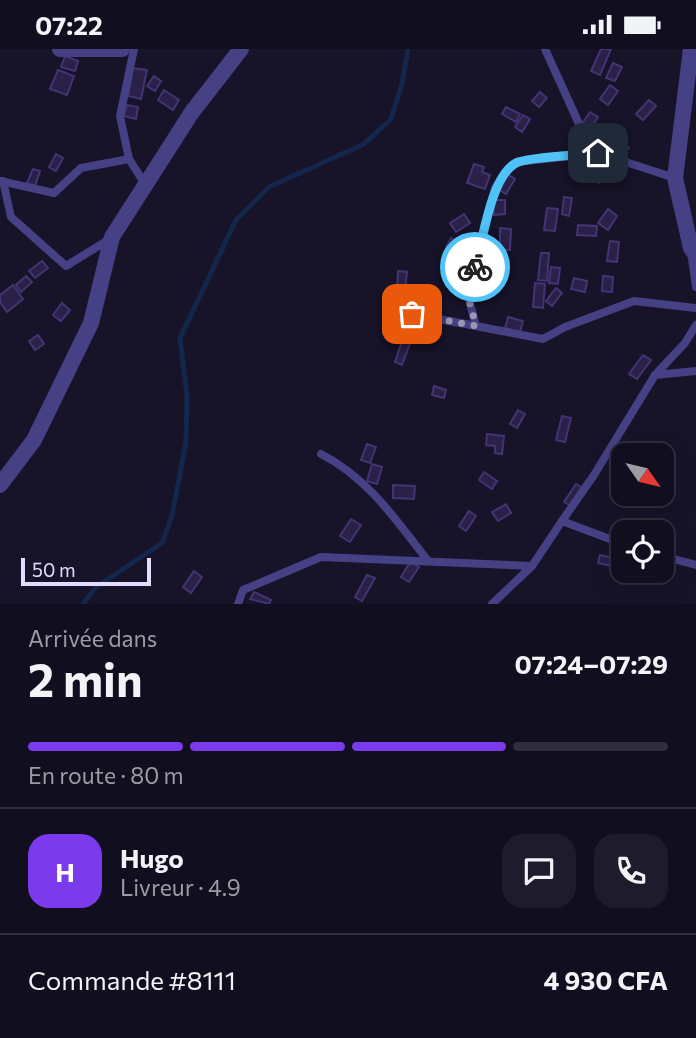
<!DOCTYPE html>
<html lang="fr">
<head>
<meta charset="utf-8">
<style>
	body { margin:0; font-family:Commissioner,sans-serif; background:#1e1c2c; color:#f1f3f6; height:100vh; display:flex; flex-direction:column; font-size:26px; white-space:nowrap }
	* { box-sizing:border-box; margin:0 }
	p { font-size:23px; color:#9c9ca4 }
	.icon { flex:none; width:38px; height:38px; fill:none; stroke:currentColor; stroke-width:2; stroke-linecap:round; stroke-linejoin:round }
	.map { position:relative; height:555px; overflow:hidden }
	.details { display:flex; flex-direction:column; background:#110e1f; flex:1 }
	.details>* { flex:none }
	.needle { width:46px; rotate:124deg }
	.fabs { position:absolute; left:611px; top:394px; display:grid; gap:14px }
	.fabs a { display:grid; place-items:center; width:63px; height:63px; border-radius:14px; background:#110e1f; box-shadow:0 7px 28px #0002,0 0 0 2px #302e3d; font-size:35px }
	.scale { position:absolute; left:21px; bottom:18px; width:130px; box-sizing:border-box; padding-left:7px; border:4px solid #e2ddfd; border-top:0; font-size:19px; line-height:24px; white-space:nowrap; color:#e2ddfd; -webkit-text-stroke:5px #171329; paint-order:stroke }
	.pin { position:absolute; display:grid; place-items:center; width:60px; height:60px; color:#fff; margin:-30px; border-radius:14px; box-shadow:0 4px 10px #0006 }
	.courier { position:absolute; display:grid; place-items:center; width:70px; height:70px; margin:-35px; border:5px solid #4fc3f7; border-radius:50%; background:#fff; color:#222; box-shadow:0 2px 9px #0007 }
	.head em { font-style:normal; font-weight:700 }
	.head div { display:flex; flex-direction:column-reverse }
	.head { display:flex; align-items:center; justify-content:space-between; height:119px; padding:0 28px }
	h1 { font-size:46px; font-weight:700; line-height:52px }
	.bar { display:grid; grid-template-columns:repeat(4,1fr); gap:10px 7px; align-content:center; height:84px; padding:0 28px }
	.bar i { height:9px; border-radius:5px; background:#302e3d }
	.bar .current { background:#7c3aed }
	.bar p { grid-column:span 4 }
	.line { display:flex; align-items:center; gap:18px; padding:0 28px; border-top:2px solid #302e3d }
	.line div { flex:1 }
	.round { display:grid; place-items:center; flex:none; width:74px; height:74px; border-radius:21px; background:#1e1c2c }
	.status { display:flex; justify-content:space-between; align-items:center; height:49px; padding:0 35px; background:#110e1f; direction:ltr }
	.status svg { height:19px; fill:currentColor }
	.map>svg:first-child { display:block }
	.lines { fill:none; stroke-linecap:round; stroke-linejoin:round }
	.stream { stroke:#13274c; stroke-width:5 }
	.building { fill:#2a2048; stroke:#433473; stroke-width:2 }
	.lane { stroke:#464184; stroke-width:8 }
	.street { stroke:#464184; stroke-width:16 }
	.done { stroke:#9b96b3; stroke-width:7; stroke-dasharray:0 12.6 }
	.route { stroke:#4fc3f7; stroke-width:9 }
</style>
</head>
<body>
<div class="status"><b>07:22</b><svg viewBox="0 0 49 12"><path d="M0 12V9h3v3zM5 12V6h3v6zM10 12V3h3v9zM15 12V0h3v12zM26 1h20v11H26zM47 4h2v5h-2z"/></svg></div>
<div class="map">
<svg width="696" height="555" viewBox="0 0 696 555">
	<rect width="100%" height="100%" fill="#171329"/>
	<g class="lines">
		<!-- stream -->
		<path class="stream" d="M83,555L96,538L162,494L172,467L186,393L187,347L180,289L236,171L269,138L364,95L391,70L402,35L408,0"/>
	</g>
	<!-- building -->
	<g class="building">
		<path d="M601,0H611L600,26L591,22Z"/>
		<path d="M65,7L78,12L75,22L61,18Z"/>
		<path d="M613,14L622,18L615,32L606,29Z"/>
		<path d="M133,19L147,21L141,50L128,47Z"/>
		<path d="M58,21L74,27L67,46L50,40Z"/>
		<path d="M154,27L161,32L155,42L147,37Z"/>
		<path d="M610,36L618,42L608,56L600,50Z"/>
		<path d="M164,41L179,51L173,61L158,51Z"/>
		<path d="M540,43L547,49L539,58L532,52Z"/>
		<path d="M649,51L656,57L643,71L636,65Z"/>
		<path d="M127,56L138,58L136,70L124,67Z"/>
		<path d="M506,58L520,65L516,73L502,65Z"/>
		<path d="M590,63L598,68L590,80L582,75Z"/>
		<path d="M523,66L530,70L522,83L515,78Z"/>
		<path d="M618,91L629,99L622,108L612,101Z"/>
		<path d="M56,105L63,109L56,122L49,118Z"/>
		<path d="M474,115L484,118L482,123L490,126L485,140L467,134Z"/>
		<path d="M593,118L605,126L599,134L588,126Z"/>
		<path d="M33,120L40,122L35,137L27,134Z"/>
		<path d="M507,125L515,130L506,145L498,140Z"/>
		<path d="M564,148L572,149L569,167L562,165Z"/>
		<path d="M494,151H505V165L494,166Z"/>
		<path d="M547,159L558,160L555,182L544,181Z"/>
		<path d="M608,160L617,167L608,181L598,174Z"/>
		<path d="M464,165L470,174L456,183L450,174Z"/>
		<path d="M578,176L597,177L596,187L577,186Z"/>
		<path d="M500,179L511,180L510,201H500Z"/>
		<path d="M451,189L460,195L455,203L446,198Z"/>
		<path d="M610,192L619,193L617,213L607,212Z"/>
		<path d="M541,204H549L547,232L538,231Z"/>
		<path d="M42,212L48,219L35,229L29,222Z"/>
		<path d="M486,213L497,214L495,227L485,225Z"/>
		<path d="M551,218L560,219L558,235L549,234Z"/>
		<path d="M398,222L407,223L405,241L397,240Z"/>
		<path d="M26,227L32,233L21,243L16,236Z"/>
		<path d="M603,227L613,228L612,243L602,242Z"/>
		<path d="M574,229L587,232L585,243L571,240Z"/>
		<path d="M535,234L545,235L543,259L533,258Z"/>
		<path d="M13,236L23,250L7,263L0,253V246Z"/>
		<path d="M556,239L562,244L552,257L546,252Z"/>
		<path d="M421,240L428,242L422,261L415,259Z"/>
		<path d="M62,254L70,261L61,272L53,266Z"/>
		<path d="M508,268L523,272L520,283L505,279Z"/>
		<path d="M38,286L44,295L35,301L29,292Z"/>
		<path d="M403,289L411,292L402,316L395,313Z"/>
		<path d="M643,306L651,311L637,330L629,325Z"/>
		<path d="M434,337L446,341L444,349L432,346Z"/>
		<path d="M518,361L525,365L517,379L510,375Z"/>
		<path d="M562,367L571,369L565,393L556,391Z"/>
		<path d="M487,385L504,387L502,405L495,404V397L486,396Z"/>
		<path d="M367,395L376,398L370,414L361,411Z"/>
		<path d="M372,415L382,418L377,435L367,432Z"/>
		<path d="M484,423L497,432L492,440L479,431Z"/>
		<path d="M576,435L583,439L571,457L564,453Z"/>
		<path d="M393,436L415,437L414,450L393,449Z"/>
		<path d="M506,455L511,464L498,472L492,463Z"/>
		<path d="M469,462L476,467L466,482L459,477Z"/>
		<path d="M351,470L361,476L350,493L340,487Z"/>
		<path d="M600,506L618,510L616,518L598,514Z"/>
		<path d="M411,512L419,518L409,533L401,528Z"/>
		<path d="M194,522L202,528L191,544L183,538Z"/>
		<path d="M367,526L375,529L362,552L355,548Z"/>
		<path d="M254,543L271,551L269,555L250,550Z"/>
	</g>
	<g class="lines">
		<!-- lane -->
		<g class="lane">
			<path d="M545,0L585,88L598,104"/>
			<path d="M129,110L120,67L134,0"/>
			<path d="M675,129L598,104L517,113L504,125L495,139L468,247L476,277L543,290L565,278L634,252L696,259"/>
			<path d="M0,132L54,144L81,119L129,110L145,135"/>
			<path d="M3,132L11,168L66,217L110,190"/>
			<path d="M691,203L696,238"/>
			<path d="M412,265L476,277"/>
			<path d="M655,326L685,294L696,276"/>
			<path d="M321,405C367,428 397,472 428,512"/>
			<path d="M562,472L594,426L655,326L696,322"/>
			<path d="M662,507L696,516"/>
			<path d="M238,555L243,541L321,508L532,517L562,472L623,495"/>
			<path d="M492,555L532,517"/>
		</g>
		<!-- street -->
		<g class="street">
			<path d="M60,0H122"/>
			<path d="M691,0L675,129L691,199L696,206"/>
			<path d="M0,436L34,391L91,274L112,188L192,63L241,0"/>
		</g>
	</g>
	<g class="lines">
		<!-- done -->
		<path class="done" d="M412,265L476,277L468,247L475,218"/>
		<!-- route -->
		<path class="route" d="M475,218C483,191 491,127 516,114C527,108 582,106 598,104"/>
	</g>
</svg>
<div class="fabs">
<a><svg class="needle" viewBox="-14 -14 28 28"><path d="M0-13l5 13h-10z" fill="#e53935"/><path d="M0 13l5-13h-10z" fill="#9c9ca4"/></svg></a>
<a><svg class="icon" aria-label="locate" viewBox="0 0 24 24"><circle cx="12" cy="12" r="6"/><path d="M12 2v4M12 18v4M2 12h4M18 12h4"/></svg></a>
</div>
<div class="scale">50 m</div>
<div class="pin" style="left:412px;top:265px;background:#ea580c"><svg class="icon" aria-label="bag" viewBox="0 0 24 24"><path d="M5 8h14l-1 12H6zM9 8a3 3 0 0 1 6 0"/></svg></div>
<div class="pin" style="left:598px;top:104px;background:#1f2937"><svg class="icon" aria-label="home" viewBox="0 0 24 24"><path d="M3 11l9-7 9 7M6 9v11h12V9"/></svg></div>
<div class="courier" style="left:475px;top:218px"><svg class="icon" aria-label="bike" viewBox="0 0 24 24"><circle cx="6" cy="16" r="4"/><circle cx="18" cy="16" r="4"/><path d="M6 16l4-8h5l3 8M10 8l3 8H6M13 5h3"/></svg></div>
</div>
<section class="details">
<div class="head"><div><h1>2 min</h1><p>Arrivée dans</p></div><em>07:24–07:29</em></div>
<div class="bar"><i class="current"></i><i class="current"></i><i class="current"></i><i></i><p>En route · 80 m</p></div>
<div class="line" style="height:126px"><b class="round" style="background:#7c3aed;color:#fff">H</b><div><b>Hugo</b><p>Livreur · 4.9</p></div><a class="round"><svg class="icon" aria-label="chat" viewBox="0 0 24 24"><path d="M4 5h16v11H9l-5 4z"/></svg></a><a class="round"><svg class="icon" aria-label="phone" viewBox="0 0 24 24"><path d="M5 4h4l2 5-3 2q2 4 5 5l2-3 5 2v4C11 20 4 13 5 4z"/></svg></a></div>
<div class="line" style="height:91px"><div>Commande #8111</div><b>4 930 CFA</b></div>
</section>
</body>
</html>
